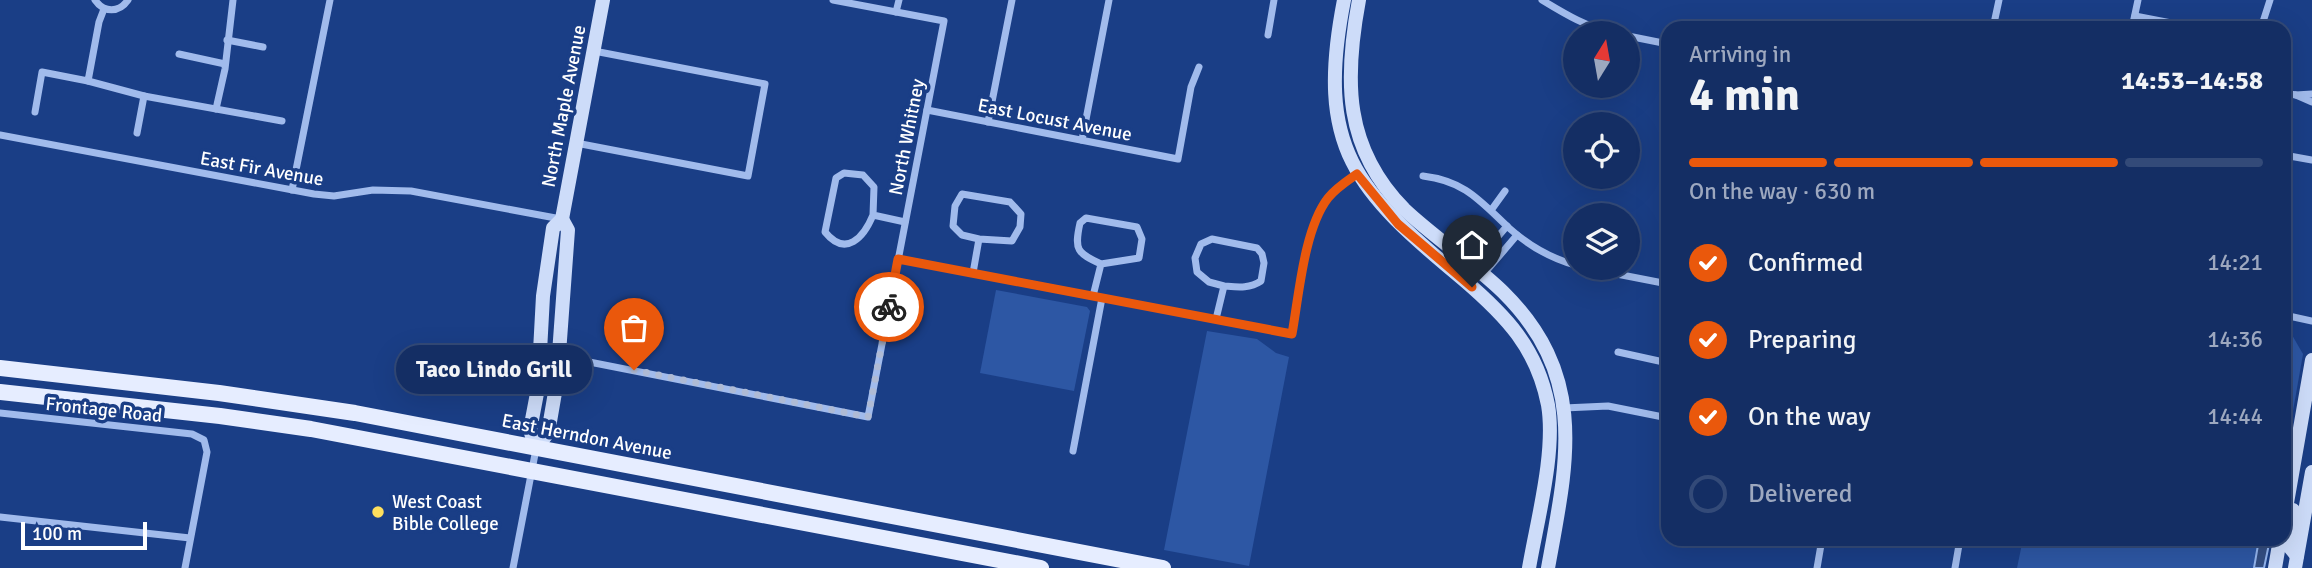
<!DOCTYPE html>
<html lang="en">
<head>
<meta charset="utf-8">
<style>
	body { margin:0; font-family:Signika,sans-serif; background:#1d366a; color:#f1f3f6; height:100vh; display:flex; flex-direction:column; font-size:26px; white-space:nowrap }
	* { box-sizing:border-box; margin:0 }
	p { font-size:23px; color:#9da8bf }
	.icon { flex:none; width:38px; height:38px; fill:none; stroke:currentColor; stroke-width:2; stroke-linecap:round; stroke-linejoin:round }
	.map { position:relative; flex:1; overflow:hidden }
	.sheet { position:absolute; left:1661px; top:21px; width:630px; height:525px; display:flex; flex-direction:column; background:#142e64; border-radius:21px; box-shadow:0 7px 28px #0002,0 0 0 2px #334a78 }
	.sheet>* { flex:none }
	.needle { width:46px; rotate:11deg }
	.tools { position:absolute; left:1563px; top:21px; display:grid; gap:14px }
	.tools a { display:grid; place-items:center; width:77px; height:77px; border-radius:50%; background:#142e64; box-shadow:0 7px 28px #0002,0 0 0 2px #334a78; font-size:35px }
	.scale { position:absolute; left:21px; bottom:18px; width:126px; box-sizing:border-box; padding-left:7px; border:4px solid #fff; border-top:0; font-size:19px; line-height:24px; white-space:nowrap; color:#fff; -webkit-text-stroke:5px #1a3e86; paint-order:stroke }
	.pin { position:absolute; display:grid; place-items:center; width:60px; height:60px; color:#fff; margin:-72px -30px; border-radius:50% 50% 50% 0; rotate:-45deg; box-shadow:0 0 7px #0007 }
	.pin .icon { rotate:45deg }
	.courier { position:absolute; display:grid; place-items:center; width:70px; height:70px; margin:-35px; border:5px solid #ea580c; border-radius:50%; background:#fff; color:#222; box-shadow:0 2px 9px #0007 }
	.bubble { position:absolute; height:49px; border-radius:24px; background:#142e64; box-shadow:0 7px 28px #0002,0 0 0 2px #334a78; font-size:23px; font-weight:700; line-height:49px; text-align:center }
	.summary em { font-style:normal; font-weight:700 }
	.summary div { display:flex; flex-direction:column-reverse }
	.summary { display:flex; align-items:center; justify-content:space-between; height:119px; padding:0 28px }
	h1 { font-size:46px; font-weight:700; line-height:52px }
	.bar { display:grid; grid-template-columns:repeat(4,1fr); gap:10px 7px; align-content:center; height:84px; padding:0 28px }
	.bar i { height:9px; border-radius:5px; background:#334a78 }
	.bar .on { background:#ea580c }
	.bar p { grid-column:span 4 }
	ol { padding:0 28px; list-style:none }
	li { display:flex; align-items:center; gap:21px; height:77px }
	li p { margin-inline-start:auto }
	li .icon { padding:7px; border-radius:50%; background:#ea580c; color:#fff; stroke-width:4 }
	li:last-child { color:#9da8bf }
	li i { width:38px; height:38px; border:4px solid #334a78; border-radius:50% }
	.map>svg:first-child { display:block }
	.green { fill:#2d57a4 }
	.water { fill:#334e83; stroke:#94b5ee; stroke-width:2 }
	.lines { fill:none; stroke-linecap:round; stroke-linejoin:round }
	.street { stroke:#a1bbec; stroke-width:7 }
	.secondary { stroke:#cddcf9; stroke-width:14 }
	.primary { stroke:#e6edff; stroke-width:16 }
	.done { stroke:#afbbd5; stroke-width:7; stroke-dasharray:0 12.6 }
	.route { stroke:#ea580c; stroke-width:9 }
	.poi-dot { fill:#fedf5d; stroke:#1a3e86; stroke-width:2.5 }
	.labels { text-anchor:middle; stroke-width:7; stroke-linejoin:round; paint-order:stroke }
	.street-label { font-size:19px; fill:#fff; stroke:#1a3e86 }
	.poi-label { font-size:19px; fill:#fff; stroke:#1a3e86; text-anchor:start }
</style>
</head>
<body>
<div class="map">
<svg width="2312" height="568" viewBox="0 0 2312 568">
	<rect width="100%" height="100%" fill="#1a3e86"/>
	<!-- green -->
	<g class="green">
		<path d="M996,290L1087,307L1090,311L1074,391L980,373Z"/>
		<path d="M1207,331L1257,339L1276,353L1289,357L1249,566L1164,550Z"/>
		<path d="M2284,333L2292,335L2303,354L2284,462Z"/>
		<path d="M2023,539H2270L2269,544L2262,543L2258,545L2254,568H2017Z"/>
	</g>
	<!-- water -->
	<path class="water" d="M2262,543L2269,544L2264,568H2254L2258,545Z"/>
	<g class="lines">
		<!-- street -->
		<g class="street">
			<path d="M95,0C104,13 119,13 128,0"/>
			<path d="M1542,0C1565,14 1588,28 1615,33"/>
			<path d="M896,12L899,0"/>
			<path d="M2135,16L2197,28"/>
			<path d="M1993,28L1999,0"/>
			<path d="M2132,28L2138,0"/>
			<path d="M2261,28L2270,0"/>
			<path d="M1268,35L1274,0"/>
			<path d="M1628,36L1668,44"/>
			<path d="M227,40L263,47"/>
			<path d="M179,54L225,64"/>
			<path d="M88,81L144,96L137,133"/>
			<path d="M2284,93L2296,95L2312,94"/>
			<path d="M2296,95L2312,102"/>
			<path d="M144,96L282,121"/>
			<path d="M216,109L225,69L233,0"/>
			<path d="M927,110L1178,159L1191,87L1199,67"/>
			<path d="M35,112L42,72L88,81L99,22L104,9"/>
			<path d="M988,122L1012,0"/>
			<path d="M0,135L314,194L334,196L373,190L411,191L561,219"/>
			<path d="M1082,140L1109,0"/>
			<path d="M576,143L748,176L765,84L594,51"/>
			<path d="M2284,155L2312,160"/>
			<path d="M1423,176C1465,181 1480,201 1509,228C1528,245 1550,258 1575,265"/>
			<path d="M292,190L330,0"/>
			<path d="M1492,209L1505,191"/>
			<path d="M873,215C864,237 846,258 825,232L836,178L844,173L863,175L874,187L873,215L905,222"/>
			<path d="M1601,215L1602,211"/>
			<path d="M899,259L1292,334C1300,294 1303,234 1326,200C1335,188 1348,180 1361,173"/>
			<path d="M1472,267L1507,226"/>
			<path d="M1586,268L1668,284"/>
			<path d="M973,273L979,239L962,235L953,226L955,206L962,194L1010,202L1021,214L1020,227L1012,241L979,239"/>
			<path d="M1483,275L1517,235"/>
			<path d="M1093,296L1101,264C1077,253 1074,250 1080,223L1086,218L1137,227L1142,239L1139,258L1101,264"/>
			<path d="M2284,315L2312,321"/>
			<path d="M1216,319L1224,286L1209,282L1197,272L1195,258L1201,244L1212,239L1257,248L1262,254L1264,263L1261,281C1249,289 1237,287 1224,286"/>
			<path d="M1618,352L1668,363"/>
			<path d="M559,356L868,417L944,21L833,0"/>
			<path d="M1564,408L1608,406L1668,418"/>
			<path d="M0,413L192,434L204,440L207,452L185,568"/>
			<path d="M1073,451L1102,298"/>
			<path d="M0,517L190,538"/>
			<path d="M513,568L536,449"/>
			<path d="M1817,568L1822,539"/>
			<path d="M1955,568L1960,539"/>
		</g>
		<!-- secondary -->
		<g class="secondary">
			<path d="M1344,0C1315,148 1355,190 1464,280C1506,316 1537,348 1548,405C1556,452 1537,521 1529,568"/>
			<path d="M1359,0C1344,80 1344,148 1404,209C1436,239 1472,262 1503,292C1589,377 1567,463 1548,568"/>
			<path d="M536,448L530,430L538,388L543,296L553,228L562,219L603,0"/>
			<path d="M536,448L548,433L557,381L568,230L562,219"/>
			<path d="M2293,510L2288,545L2297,556"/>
			<path d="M2284,520L2312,360"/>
			<path d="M2275,568L2280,539"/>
			<path d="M2295,568L2312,472"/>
		</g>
		<!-- primary -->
		<g class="primary">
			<path d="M0,368L219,393L355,413L1163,568"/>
			<path d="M0,392L220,416L311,429L1041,568"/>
		</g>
	</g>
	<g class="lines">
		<!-- done -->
		<path class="done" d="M634,370L868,417L889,307"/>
		<!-- route -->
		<path class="route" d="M889,307L898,259L1292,334C1299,295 1304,229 1328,198C1336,188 1347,181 1357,174L1398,224L1472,287"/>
	</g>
	<!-- markers -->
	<circle class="poi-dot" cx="378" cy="512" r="7"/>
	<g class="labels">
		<!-- street labels -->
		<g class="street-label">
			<text transform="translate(563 106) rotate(-79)" y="7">North Maple Avenue</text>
			<text transform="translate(1055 119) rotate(11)" y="7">East Locust Avenue</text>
			<text transform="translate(906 137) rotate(-79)" y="7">North Whitney</text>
			<text transform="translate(262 168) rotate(10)" y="7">East Fir Avenue</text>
			<text transform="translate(104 409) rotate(6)" y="7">Frontage Road</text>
			<text transform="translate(587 436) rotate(11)" y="7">East Herndon Avenue</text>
		</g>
		<!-- poi labels -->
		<g class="poi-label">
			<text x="392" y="508">West Coast<tspan x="392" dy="22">Bible College</tspan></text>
		</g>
	</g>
</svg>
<div class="tools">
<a><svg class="needle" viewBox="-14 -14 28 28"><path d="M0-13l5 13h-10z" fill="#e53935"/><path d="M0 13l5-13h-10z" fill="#9da8bf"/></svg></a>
<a><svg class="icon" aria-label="locate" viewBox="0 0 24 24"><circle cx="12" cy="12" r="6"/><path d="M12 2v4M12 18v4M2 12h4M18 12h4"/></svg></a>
<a><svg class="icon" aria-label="layers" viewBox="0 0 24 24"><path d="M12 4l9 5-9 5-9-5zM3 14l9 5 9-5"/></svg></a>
</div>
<div class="scale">100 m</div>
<div class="pin" style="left:634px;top:370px;background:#ea580c"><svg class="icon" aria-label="bag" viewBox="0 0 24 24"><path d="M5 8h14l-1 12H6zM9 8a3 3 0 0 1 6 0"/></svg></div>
<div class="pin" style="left:1472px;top:287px;background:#1f2937"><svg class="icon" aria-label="home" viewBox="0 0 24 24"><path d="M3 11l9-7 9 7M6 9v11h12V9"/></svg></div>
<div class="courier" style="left:889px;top:307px"><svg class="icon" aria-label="bike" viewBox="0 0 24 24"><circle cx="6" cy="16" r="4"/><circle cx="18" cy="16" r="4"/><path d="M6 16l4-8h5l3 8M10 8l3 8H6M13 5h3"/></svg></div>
<div class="bubble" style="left:396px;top:345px;width:196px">Taco Lindo Grill</div>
<section class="sheet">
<div class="summary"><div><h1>4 min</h1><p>Arriving in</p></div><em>14:53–14:58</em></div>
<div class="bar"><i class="on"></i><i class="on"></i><i class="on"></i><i></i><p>On the way · 630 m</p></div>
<ol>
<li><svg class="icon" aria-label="check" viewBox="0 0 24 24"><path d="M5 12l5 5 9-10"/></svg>Confirmed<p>14:21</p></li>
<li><svg class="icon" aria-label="check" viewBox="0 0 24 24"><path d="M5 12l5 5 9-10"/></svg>Preparing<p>14:36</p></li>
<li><svg class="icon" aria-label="check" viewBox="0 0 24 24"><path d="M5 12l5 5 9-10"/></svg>On the way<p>14:44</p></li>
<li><i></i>Delivered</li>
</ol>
</section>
</div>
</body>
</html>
